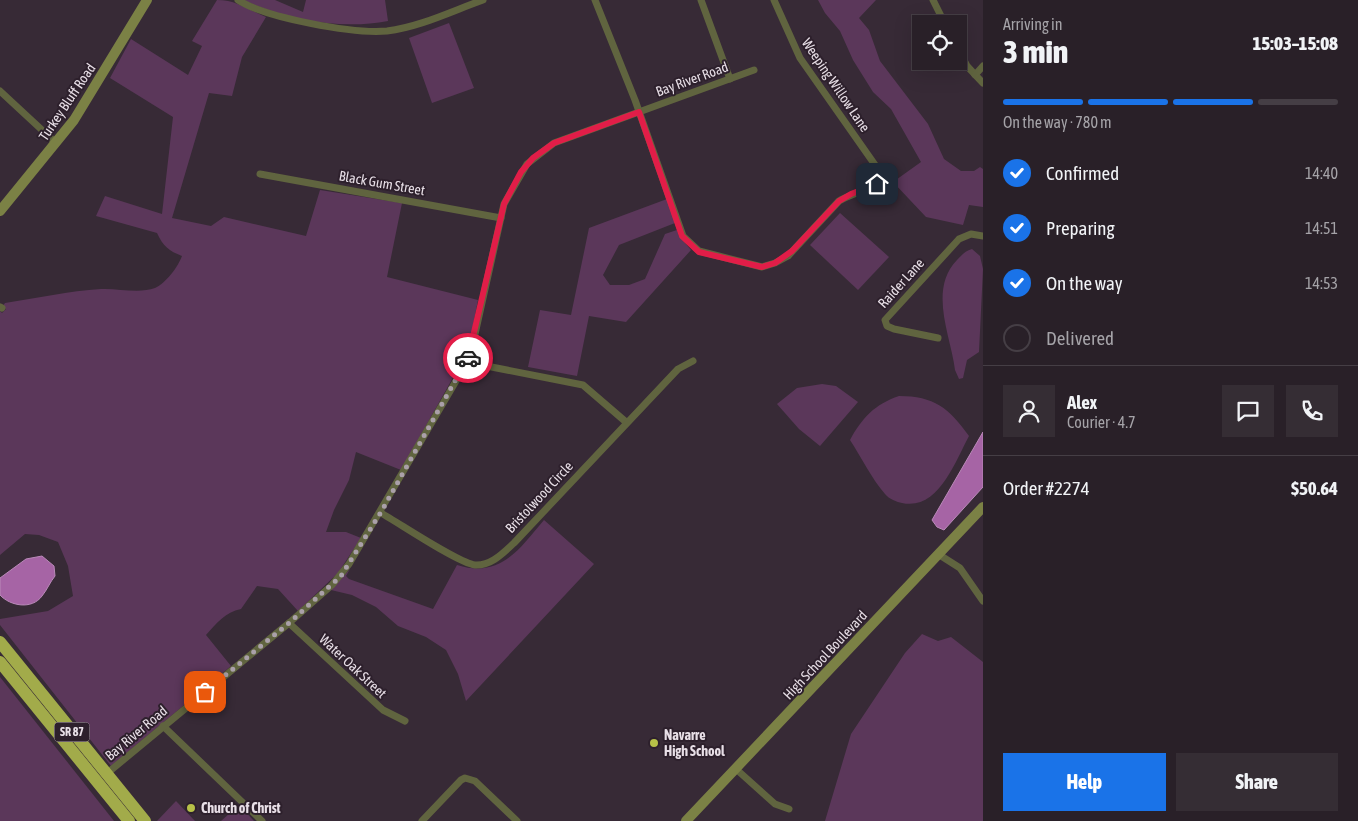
<!DOCTYPE html>
<html lang="en">
<head>
<meta charset="utf-8">
<style>
	body { margin:0; font-family:"Asap Condensed",sans-serif; background:#352d34; color:#f1f3f6; height:100vh; display:flex; flex-direction:column; font-size:19px; white-space:nowrap }
	* { box-sizing:border-box; margin:0 }
	p { font-size:16px; color:#a5a3a8 }
	.icon { flex:none; width:28px; height:28px; fill:none; stroke:currentColor; stroke-width:2; stroke-linecap:round; stroke-linejoin:round }
	.map { position:relative; flex:1; overflow:hidden }
	.sheet { display:flex; flex-direction:column; background:#292028; width:375px }
	.sheet>* { flex:none }
	.tools { position:absolute; left:912px; top:15px; display:grid; gap:10px }
	.tools a { display:grid; place-items:center; width:55px; height:55px; border-radius:0px; background:#292028; box-shadow:0 5px 20px #0002,0 0 0 1px #453e45; font-size:25px }
	.pin { position:absolute; display:grid; place-items:center; width:42px; height:42px; color:#fff; margin:-21px; border-radius:10px; box-shadow:0 2px 8px #0006 }
	.courier { position:absolute; display:grid; place-items:center; width:50px; height:50px; margin:-25px; border:4px solid #e11d48; border-radius:50%; background:#fff; color:#222; box-shadow:0 1px 6px #0007 }
	.headline em { font-style:normal; font-weight:800 }
	.headline div { display:flex; flex-direction:column-reverse }
	.headline { display:flex; align-items:center; justify-content:space-between; height:85px; padding:0 20px }
	h1 { font-size:32px; font-weight:800; line-height:38px }
	.bar { display:grid; grid-template-columns:repeat(4,1fr); gap:8px 5px; align-content:center; height:60px; padding:0 20px }
	.bar i { height:6px; border-radius:4px; background:#453e45 }
	.bar .current { background:#1a73e8 }
	.bar p { grid-column:span 4 }
	.line { display:flex; align-items:center; gap:12px; padding:0 20px; border-top:1px solid #453e45 }
	.line div { flex:1 }
	.round { display:grid; place-items:center; flex:none; width:52px; height:52px; border-radius:0px; background:#352d34 }
	ol { padding:0 20px; list-style:none }
	li { display:flex; align-items:center; gap:15px; height:55px }
	li p { margin-inline-start:auto }
	li .icon { padding:5px; border-radius:50%; background:#1a73e8; color:#fff; stroke-width:4 }
	li:last-child { color:#a5a3a8 }
	li i { width:28px; height:28px; border:2px solid #453e45; border-radius:50% }
	.button { display:flex; gap:10px; margin-top:auto; padding:10px 20px }
	.button a { flex:1; height:58px; border-radius:0px; background:#1a73e8; color:#fff; font-size:20px; font-weight:800; line-height:58px; text-align:center }
	.button a+a { background:#352d34; color:#f1f3f6 }
	main { display:flex; flex:1; min-height:0 }
	.map>svg:first-child { display:block }
	.green { fill:#5b375a }
	.water { fill:#a664a5; stroke:#ba89b9 }
	.lines { fill:none; stroke-linecap:round; stroke-linejoin:round }
	.street { stroke:#60643f; stroke-width:7 }
	.secondary { stroke:#7b8145; stroke-width:10 }
	.highway { stroke:#a2ab4a; stroke-width:12 }
	.done { stroke:#aaa0a9; stroke-width:5; stroke-dasharray:0 9 }
	.route { stroke:#e11d48; stroke-width:6 }
	.poi-dot { fill:#b7c148; stroke:#2d202c; stroke-width:2 }
	.labels { text-anchor:middle; stroke-width:4; stroke-linejoin:round; paint-order:stroke }
	.shield { fill:#2d202c; stroke:#b0a6af; stroke-width:1 }
	.shield-label { font-size:12px; font-weight:bold; fill:#e8dfe7 }
	.street-label { font-size:14px; fill:#e8dfe7; stroke:#2d202c }
	.poi-label { font-size:14px; font-weight:bold; fill:#e8dfe7; stroke:#2d202c; text-anchor:start }
</style>
</head>
<body>
<main>
<div class="map">
<svg width="983" height="821" viewBox="0 0 983 821">
	<rect width="100%" height="100%" fill="#372a36"/>
	<!-- green -->
	<g class="green">
		<path d="M217,0C237,0 248,10 266,17L242,57L232,96L209,93L172,218L211,226L224,217L306,236L320,190L402,203L387,277L478,300L468,351L401,470L356,452L349,480L334,510L326,532H346L361,538L338,573L298,611L278,589L257,586L241,609C225,612 217,623 206,635L231,666L111,766L0,625V619L48,611L73,596L68,566L58,542L39,535L25,534L0,555V311L2,313L6,309L3,306L5,303C37,298 69,291 101,289C117,288 139,294 155,288C166,283 178,267 182,256C169,251 163,246 157,233L96,216L105,196L162,214L173,117L110,78L131,39L188,75L202,46L192,41Z"/>
		<path d="M243,0H275L303,12L306,0H385L388,21C341,30 287,20 243,0Z"/>
		<path d="M818,0H876L859,18L869,30L880,61L928,124L944,159L961,171H974L980,167L983,169V207L969,205L963,225L926,217L893,182L921,162L891,109L873,92L853,60L840,31L825,13Z"/>
		<path d="M449,23L474,88L432,103L409,38Z"/>
		<path d="M667,199L675,223L619,245L603,275L610,285H629L645,279L665,234L677,230L679,236L691,250L626,322L589,316L577,376L528,367L540,310L571,315L589,228Z"/>
		<path d="M840,213L889,257L858,290L810,245Z"/>
		<path d="M972,249L980,256L983,269L979,352L967,360L963,378L959,379L955,370C951,336 928,290 957,260C962,255 965,251 972,249Z"/>
		<path d="M822,384L836,386L858,402L820,446L799,429L777,404L797,388Z"/>
		<path d="M899,396C934,396 949,408 969,436C955,462 938,511 902,503C897,502 889,499 885,494C872,479 861,457 850,440C862,418 875,404 899,396Z"/>
		<path d="M544,520L594,564L466,701L458,674L446,650L426,637L398,626L376,607L352,595L331,590L350,569L346,576L349,579L433,609L457,565C501,579 519,549 544,520Z"/>
		<path d="M922,634L938,641L951,637L983,662V821H825L851,734L905,653Z"/>
		<path d="M0,677L114,821H0Z"/>
		<path d="M176,801L195,821H157Z"/>
		<path d="M239,805L254,821H221Z"/>
	</g>
	<!-- water -->
	<g class="water">
		<path d="M983,432V487L944,530L937,527L932,520Z"/>
		<path d="M42,556L54,566L55,576C50,582 47,590 42,596C32,610 10,606 0,595V578L26,559Z"/>
	</g>
	<g class="lines">
		<!-- street -->
		<g class="street">
			<path d="M238,0C266,18 353,34 387,31C420,27 452,11 483,0"/>
			<path d="M595,0L635,100L683,236L699,251L762,267L775,263L788,256L839,201C850,194 877,188 882,177L880,172L800,58L774,0"/>
			<path d="M701,0L730,79"/>
			<path d="M933,0L945,24"/>
			<path d="M959,51L967,66L983,83"/>
			<path d="M975,75L983,66"/>
			<path d="M0,91L56,143"/>
			<path d="M260,174L501,218"/>
			<path d="M0,307L2,308"/>
			<path d="M938,338L894,329L887,326L885,320L959,239L971,234L983,236"/>
			<path d="M466,362L583,385L626,422"/>
			<path d="M381,513C399,523 458,563 475,565C491,566 503,553 514,543L678,369L693,361"/>
			<path d="M938,554L960,568L983,601"/>
			<path d="M289,623L383,710L405,721"/>
			<path d="M163,726L262,821"/>
			<path d="M736,769L775,804L789,809"/>
			<path d="M105,775L289,623L332,585L349,564L456,381L471,352L504,204L527,164L554,143L754,70"/>
			<path d="M422,821L461,780L465,778L475,781L517,821"/>
		</g>
		<!-- secondary -->
		<g class="secondary">
			<path d="M0,211L74,120L147,0"/>
			<path d="M686,821L983,507"/>
		</g>
		<!-- highway -->
		<g class="highway">
			<path d="M0,642L145,821"/>
			<path d="M0,662L129,821"/>
		</g>
	</g>
	<g class="lines">
		<!-- done -->
		<path class="done" d="M205,692L289,623L341,576L381,512L468,358"/>
		<!-- route -->
		<path class="route" d="M468,358L504,204L521,172L533,158L554,143L639,112L682,236L699,252L762,267L775,263L792,251L839,201L851,194L877,184"/>
	</g>
	<!-- markers -->
	<g class="poi-dot">
		<circle cx="654" cy="743" r="5"/>
		<circle cx="191" cy="808" r="5"/>
	</g>
	<g class="labels">
		<!-- shield labels -->
		<rect class="shield" x="54.5" y="722.5" width="35" height="19" rx="4"/>
		<g class="shield-label">
			<text x="72" y="736">SR 87</text>
		</g>
		<!-- street labels -->
		<g class="street-label">
			<text transform="translate(692 79) rotate(-20)" y="5">Bay River Road</text>
			<text transform="translate(836 85) rotate(56)" y="5">Weeping Willow Lane</text>
			<text transform="translate(67 102) rotate(-56)" y="5">Turkey Bluff Road</text>
			<text transform="translate(382 183) rotate(10)" y="5">Black Gum Street</text>
			<text transform="translate(901 283) rotate(-48)" y="5">Raider Lane</text>
			<text transform="translate(539 497) rotate(-47)" y="5">Bristolwood Circle</text>
			<text transform="translate(825 655) rotate(-47)" y="5">High School Boulevard</text>
			<text transform="translate(353 666) rotate(43)" y="5">Water Oak Street</text>
			<text transform="translate(136 733) rotate(-40)" y="5">Bay River Road</text>
		</g>
		<!-- poi labels -->
		<g class="poi-label">
			<text x="664" y="740">Navarre<tspan x="664" dy="16">High School</tspan></text>
			<text x="201" y="813">Church of Christ</text>
		</g>
	</g>
</svg>
<div class="tools">
<a><svg class="icon" aria-label="locate" viewBox="0 0 24 24"><circle cx="12" cy="12" r="6"/><path d="M12 2v4M12 18v4M2 12h4M18 12h4"/></svg></a>
</div>
<div class="pin" style="left:205px;top:692px;background:#ea580c"><svg class="icon" aria-label="bag" viewBox="0 0 24 24"><path d="M5 8h14l-1 12H6zM9 8a3 3 0 0 1 6 0"/></svg></div>
<div class="pin" style="left:877px;top:184px;background:#1f2937"><svg class="icon" aria-label="home" viewBox="0 0 24 24"><path d="M3 11l9-7 9 7M6 9v11h12V9"/></svg></div>
<div class="courier" style="left:468px;top:358px"><svg class="icon" aria-label="car" viewBox="0 0 24 24"><path d="M5 17H2v-5l4-1 3-4h7l3 4 3 1v5h-3M9 17h6M6 11h13"/><circle cx="7" cy="17" r="2"/><circle cx="17" cy="17" r="2"/></svg></div>
</div>
<section class="sheet">
<div class="headline"><div><h1>3 min</h1><p>Arriving in</p></div><em>15:03–15:08</em></div>
<div class="bar"><i class="current"></i><i class="current"></i><i class="current"></i><i></i><p>On the way · 780 m</p></div>
<ol>
<li><svg class="icon" aria-label="check" viewBox="0 0 24 24"><path d="M5 12l5 5 9-10"/></svg>Confirmed<p>14:40</p></li>
<li><svg class="icon" aria-label="check" viewBox="0 0 24 24"><path d="M5 12l5 5 9-10"/></svg>Preparing<p>14:51</p></li>
<li><svg class="icon" aria-label="check" viewBox="0 0 24 24"><path d="M5 12l5 5 9-10"/></svg>On the way<p>14:53</p></li>
<li><i></i>Delivered</li>
</ol>
<div class="line" style="height:90px"><a class="round"><svg class="icon" aria-label="person" viewBox="0 0 24 24"><circle cx="12" cy="8" r="4"/><path d="M4 21q1-7 8-7t8 7"/></svg></a><div><b>Alex</b><p>Courier · 4.7</p></div><a class="round"><svg class="icon" aria-label="chat" viewBox="0 0 24 24"><path d="M4 5h16v11H9l-5 4z"/></svg></a><a class="round"><svg class="icon" aria-label="phone" viewBox="0 0 24 24"><path d="M5 4h4l2 5-3 2q2 4 5 5l2-3 5 2v4C11 20 4 13 5 4z"/></svg></a></div>
<div class="line" style="height:65px"><div>Order #2274</div><b>$50.64</b></div>
<div class="button"><a>Help</a><a>Share</a></div>
</section>
</main>
</body>
</html>
